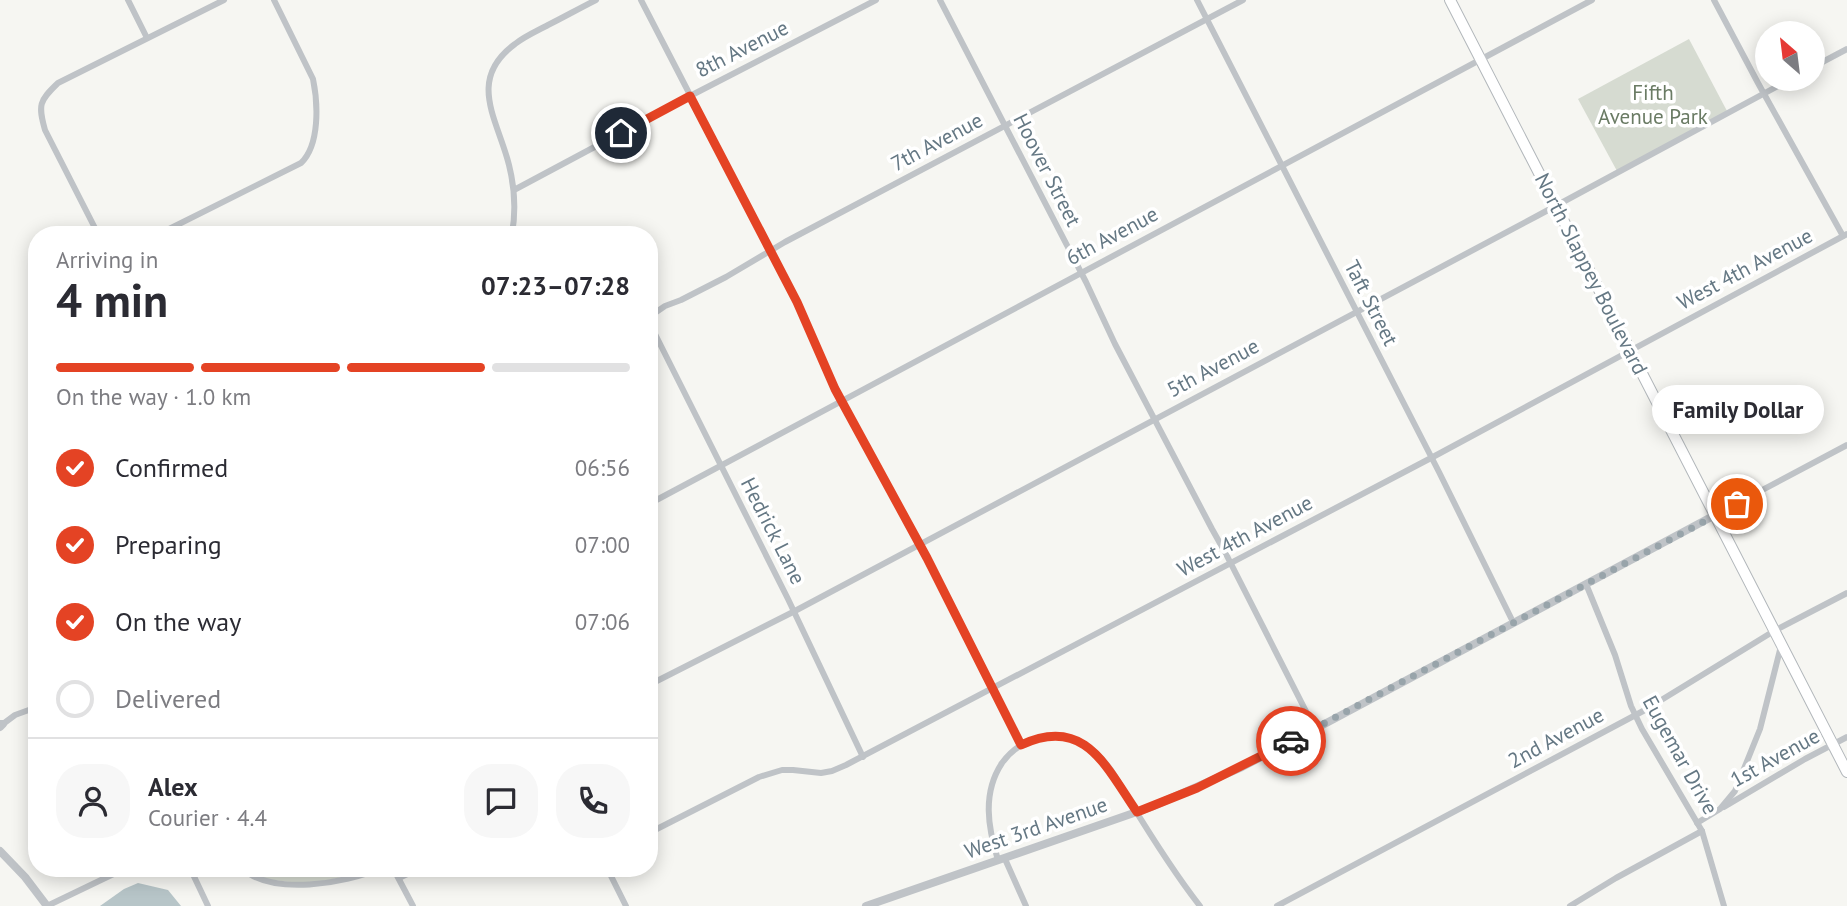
<!DOCTYPE html>
<html lang="en">
<head>
<meta charset="utf-8">
<style>
	body { margin:0; font-family:"PT Sans",sans-serif; background:#f7f7f7; color:#2b2b33; height:100vh; display:flex; flex-direction:column; font-size:26px; white-space:nowrap }
	* { box-sizing:border-box; margin:0 }
	p { font-size:23px; color:#7c7c81 }
	.icon { flex:none; width:38px; height:38px; fill:none; stroke:currentColor; stroke-width:2; stroke-linecap:round; stroke-linejoin:round }
	.map { position:relative; flex:1; overflow:hidden }
	.side { position:absolute; left:28px; top:226px; width:630px; height:651px; display:flex; flex-direction:column; background:#fff; border-radius:28px; box-shadow:0 4px 18px #0003 }
	.side>* { flex:none }
	.needle { width:46px; rotate:332deg }
	.tools { position:absolute; left:1755px; top:21px; display:grid; gap:14px }
	.tools a { display:grid; place-items:center; width:70px; height:70px; border-radius:50%; background:#fff; box-shadow:0 4px 18px #0003; font-size:35px }
	.pin { position:absolute; display:grid; place-items:center; width:60px; height:60px; color:#fff; margin:-30px; border:4px solid #fff; border-radius:50%; box-shadow:0 2px 7px #0007 }
	.courier { position:absolute; display:grid; place-items:center; width:70px; height:70px; margin:-35px; border:5px solid #e44324; border-radius:50%; background:#fff; color:#222; box-shadow:0 2px 9px #0007 }
	.bubble { position:absolute; height:49px; border-radius:24px; background:#fff; box-shadow:0 4px 18px #0003; font-size:23px; font-weight:700; line-height:49px; text-align:center }
	.headline em { font-style:normal; font-weight:700 }
	.headline div { display:flex; flex-direction:column-reverse }
	.headline { display:flex; align-items:center; justify-content:space-between; height:119px; padding:0 28px }
	h1 { font-size:46px; font-weight:700; line-height:52px }
	.bar { display:grid; grid-template-columns:repeat(4,1fr); gap:10px 7px; align-content:center; height:84px; padding:0 28px }
	.bar i { height:9px; border-radius:5px; background:#e1e1e2 }
	.bar .active { background:#e44324 }
	.bar p { grid-column:span 4 }
	.line { display:flex; align-items:center; gap:18px; padding:0 28px; border-top:2px solid #e1e1e2 }
	.line div { flex:1 }
	.round { display:grid; place-items:center; flex:none; width:74px; height:74px; border-radius:28px; background:#f7f7f7 }
	ol { padding:0 28px; list-style:none }
	li { display:flex; align-items:center; gap:21px; height:77px }
	li p { margin-inline-start:auto }
	li .icon { padding:7px; border-radius:50%; background:#e44324; color:#fff; stroke-width:4 }
	li:last-child { color:#7c7c81 }
	li i { width:38px; height:38px; border:4px solid #e1e1e2; border-radius:50% }
	.map>svg:first-child { display:block }
	.green { fill:#d6dbd1 }
	.water { fill:#b7c5c8 }
	.lines { fill:none; stroke-linecap:round; stroke-linejoin:round }
	.primary-casing { stroke:#b2b7bb; stroke-width:12 }
	.minor { stroke:#bfc3c7; stroke-width:6 }
	.tertiary { stroke:#bfc3c7; stroke-width:8 }
	.primary { stroke:#fff; stroke-width:10 }
	.done { stroke:#98a4aa; stroke-width:7; stroke-dasharray:0 12.6 }
	.route { stroke:#e44324; stroke-width:9 }
	.labels { text-anchor:middle; stroke-width:7; stroke-linejoin:round; paint-order:stroke }
	.street-label { font-size:21px; fill:#657884; stroke:#fff }
	.park-label { font-size:21px; fill:#6a7b64; stroke:#fff }
</style>
</head>
<body>
<div class="map">
<svg width="1847" height="906" viewBox="0 0 1847 906">
	<rect width="100%" height="100%" fill="#f6f6f2"/>
	<!-- green -->
	<g class="green">
		<path d="M1689,39L1727,111L1617,171L1578,99Z"/>
		<path d="M243,868H378L372,871L309,884L263,879Z"/>
	</g>
	<!-- water -->
	<path class="water" d="M138,883L168,890L181,906H100L124,889Z"/>
	<g class="lines">
		<defs>
			<path id="primary" d="M1450,0L1847,772"/>
		</defs>
		<!-- primary casing -->
		<use href="#primary" class="primary-casing"/>
		<!-- minor -->
		<g class="minor">
			<path d="M128,0L147,38"/>
			<path d="M641,0L797,302L835,389L927,557L1021,745"/>
			<path d="M940,0L1086,282L1115,344L1212,529L1226,554L1315,729"/>
			<path d="M1197,0L1439,472L1513,622"/>
			<path d="M1714,0L1758,83L1843,236"/>
			<path d="M1813,67L1847,49"/>
			<path d="M514,190L690,96L876,0"/>
			<path d="M98,234L45,130C38,105 39,101 58,83L224,0"/>
			<path d="M159,234L301,163C320,145 318,103 313,79L274,0"/>
			<path d="M512,234C516,211 515,189 509,165C498,120 466,80 515,44C525,36 537,31 548,25C564,17 580,8 596,0"/>
			<path d="M649,317L665,306L681,300L726,277L785,242L1243,0"/>
			<path d="M649,322L788,599L863,757"/>
			<path d="M649,504L1592,0"/>
			<path d="M1715,515L1847,445"/>
			<path d="M1586,584L1615,655L1631,706L1642,729L1702,831L1724,906"/>
			<path d="M649,685L793,612L1537,216L1791,79"/>
			<path d="M3,724L15,715L37,707"/>
			<path d="M1724,807L1805,759L1847,737"/>
			<path d="M1697,823L1720,809L1735,791L1760,729L1781,646"/>
			<path d="M649,833L759,777L782,770H793L821,773L832,771L846,765L1431,458L1847,234"/>
			<path d="M1005,859L1026,906"/>
			<path d="M998,860C988,828 982,793 1002,763C1024,733 1066,726 1095,752C1110,765 1119,783 1129,800C1151,836 1174,873 1200,906"/>
			<path d="M190,868L208,906"/>
			<path d="M242,868C271,896 347,884 379,868"/>
			<path d="M393,868L413,906"/>
			<path d="M607,868L626,906"/>
			<path d="M399,878L420,868"/>
			<path d="M47,906L126,868"/>
			<path d="M1277,906L1645,710L1774,631L1847,593"/>
			<path d="M1570,906L1616,878L1702,831"/>
		</g>
		<!-- tertiary -->
		<g class="tertiary">
			<path d="M0,724H3L0,727"/>
			<path d="M0,851L25,877L47,906"/>
			<path d="M866,906L1151,807L1242,767L1332,720L1715,515"/>
		</g>
		<!-- primary -->
		<use href="#primary" class="primary"/>
	</g>
	<g class="lines">
		<!-- done -->
		<path class="done" d="M1291,741L1737,504"/>
		<!-- route -->
		<path class="route" d="M621,133L690,96L797,302L835,389L927,558L1021,745C1085,715 1106,767 1137,812L1197,788L1291,741"/>
	</g>
	<g class="labels">
		<!-- street labels -->
		<g class="street-label">
			<text transform="translate(742 49) rotate(-27)" y="7">8th Avenue</text>
			<text transform="translate(937 142) rotate(-28)" y="7">7th Avenue</text>
			<text transform="translate(1047 170) rotate(63)" y="7">Hoover Street</text>
			<text transform="translate(1112 236) rotate(-28)" y="7">6th Avenue</text>
			<text transform="translate(1745 269) rotate(-28)" y="7">West 4th Avenue</text>
			<text transform="translate(1591 274) rotate(63)" y="7">North Slappey Boulevard</text>
			<text transform="translate(1371 303) rotate(63)" y="7">Taft Street</text>
			<text transform="translate(1213 368) rotate(-28)" y="7">5th Avenue</text>
			<text transform="translate(773 531) rotate(63)" y="7">Hedrick Lane</text>
			<text transform="translate(1245 536) rotate(-28)" y="7">West 4th Avenue</text>
			<text transform="translate(1556 738) rotate(-28)" y="7">2nd Avenue</text>
			<text transform="translate(1680 755) rotate(61)" y="7">Eugemar Drive</text>
			<text transform="translate(1775 758) rotate(-29)" y="7">1st Avenue</text>
			<text transform="translate(1036 828) rotate(-19)" y="7">West 3rd Avenue</text>
		</g>
		<!-- park labels -->
		<g class="park-label">
			<text x="1653" y="100">Fifth<tspan x="1653" dy="24">Avenue Park</tspan></text>
		</g>
	</g>
</svg>
<div class="tools">
<a><svg class="needle" viewBox="-14 -14 28 28"><path d="M0-13l5 13h-10z" fill="#e53935"/><path d="M0 13l5-13h-10z" fill="#7c7c81"/></svg></a>
</div>
<div class="pin" style="left:1737px;top:504px;background:#ea580c"><svg class="icon" aria-label="bag" viewBox="0 0 24 24"><path d="M5 8h14l-1 12H6zM9 8a3 3 0 0 1 6 0"/></svg></div>
<div class="pin" style="left:621px;top:133px;background:#1f2937"><svg class="icon" aria-label="home" viewBox="0 0 24 24"><path d="M3 11l9-7 9 7M6 9v11h12V9"/></svg></div>
<div class="courier" style="left:1291px;top:741px"><svg class="icon" aria-label="car" viewBox="0 0 24 24"><path d="M5 17H2v-5l4-1 3-4h7l3 4 3 1v5h-3M9 17h6M6 11h13"/><circle cx="7" cy="17" r="2"/><circle cx="17" cy="17" r="2"/></svg></div>
<div class="bubble" style="left:1652px;top:385px;width:172px">Family Dollar</div>
<section class="side">
<div class="headline"><div><h1>4 min</h1><p>Arriving in</p></div><em>07:23–07:28</em></div>
<div class="bar"><i class="active"></i><i class="active"></i><i class="active"></i><i></i><p>On the way · 1.0 km</p></div>
<ol>
<li><svg class="icon" aria-label="check" viewBox="0 0 24 24"><path d="M5 12l5 5 9-10"/></svg>Confirmed<p>06:56</p></li>
<li><svg class="icon" aria-label="check" viewBox="0 0 24 24"><path d="M5 12l5 5 9-10"/></svg>Preparing<p>07:00</p></li>
<li><svg class="icon" aria-label="check" viewBox="0 0 24 24"><path d="M5 12l5 5 9-10"/></svg>On the way<p>07:06</p></li>
<li><i></i>Delivered</li>
</ol>
<div class="line" style="height:126px"><a class="round"><svg class="icon" aria-label="person" viewBox="0 0 24 24"><circle cx="12" cy="8" r="4"/><path d="M4 21q1-7 8-7t8 7"/></svg></a><div><b>Alex</b><p>Courier · 4.4</p></div><a class="round"><svg class="icon" aria-label="chat" viewBox="0 0 24 24"><path d="M4 5h16v11H9l-5 4z"/></svg></a><a class="round"><svg class="icon" aria-label="phone" viewBox="0 0 24 24"><path d="M5 4h4l2 5-3 2q2 4 5 5l2-3 5 2v4C11 20 4 13 5 4z"/></svg></a></div>
</section>
</div>
</body>
</html>
